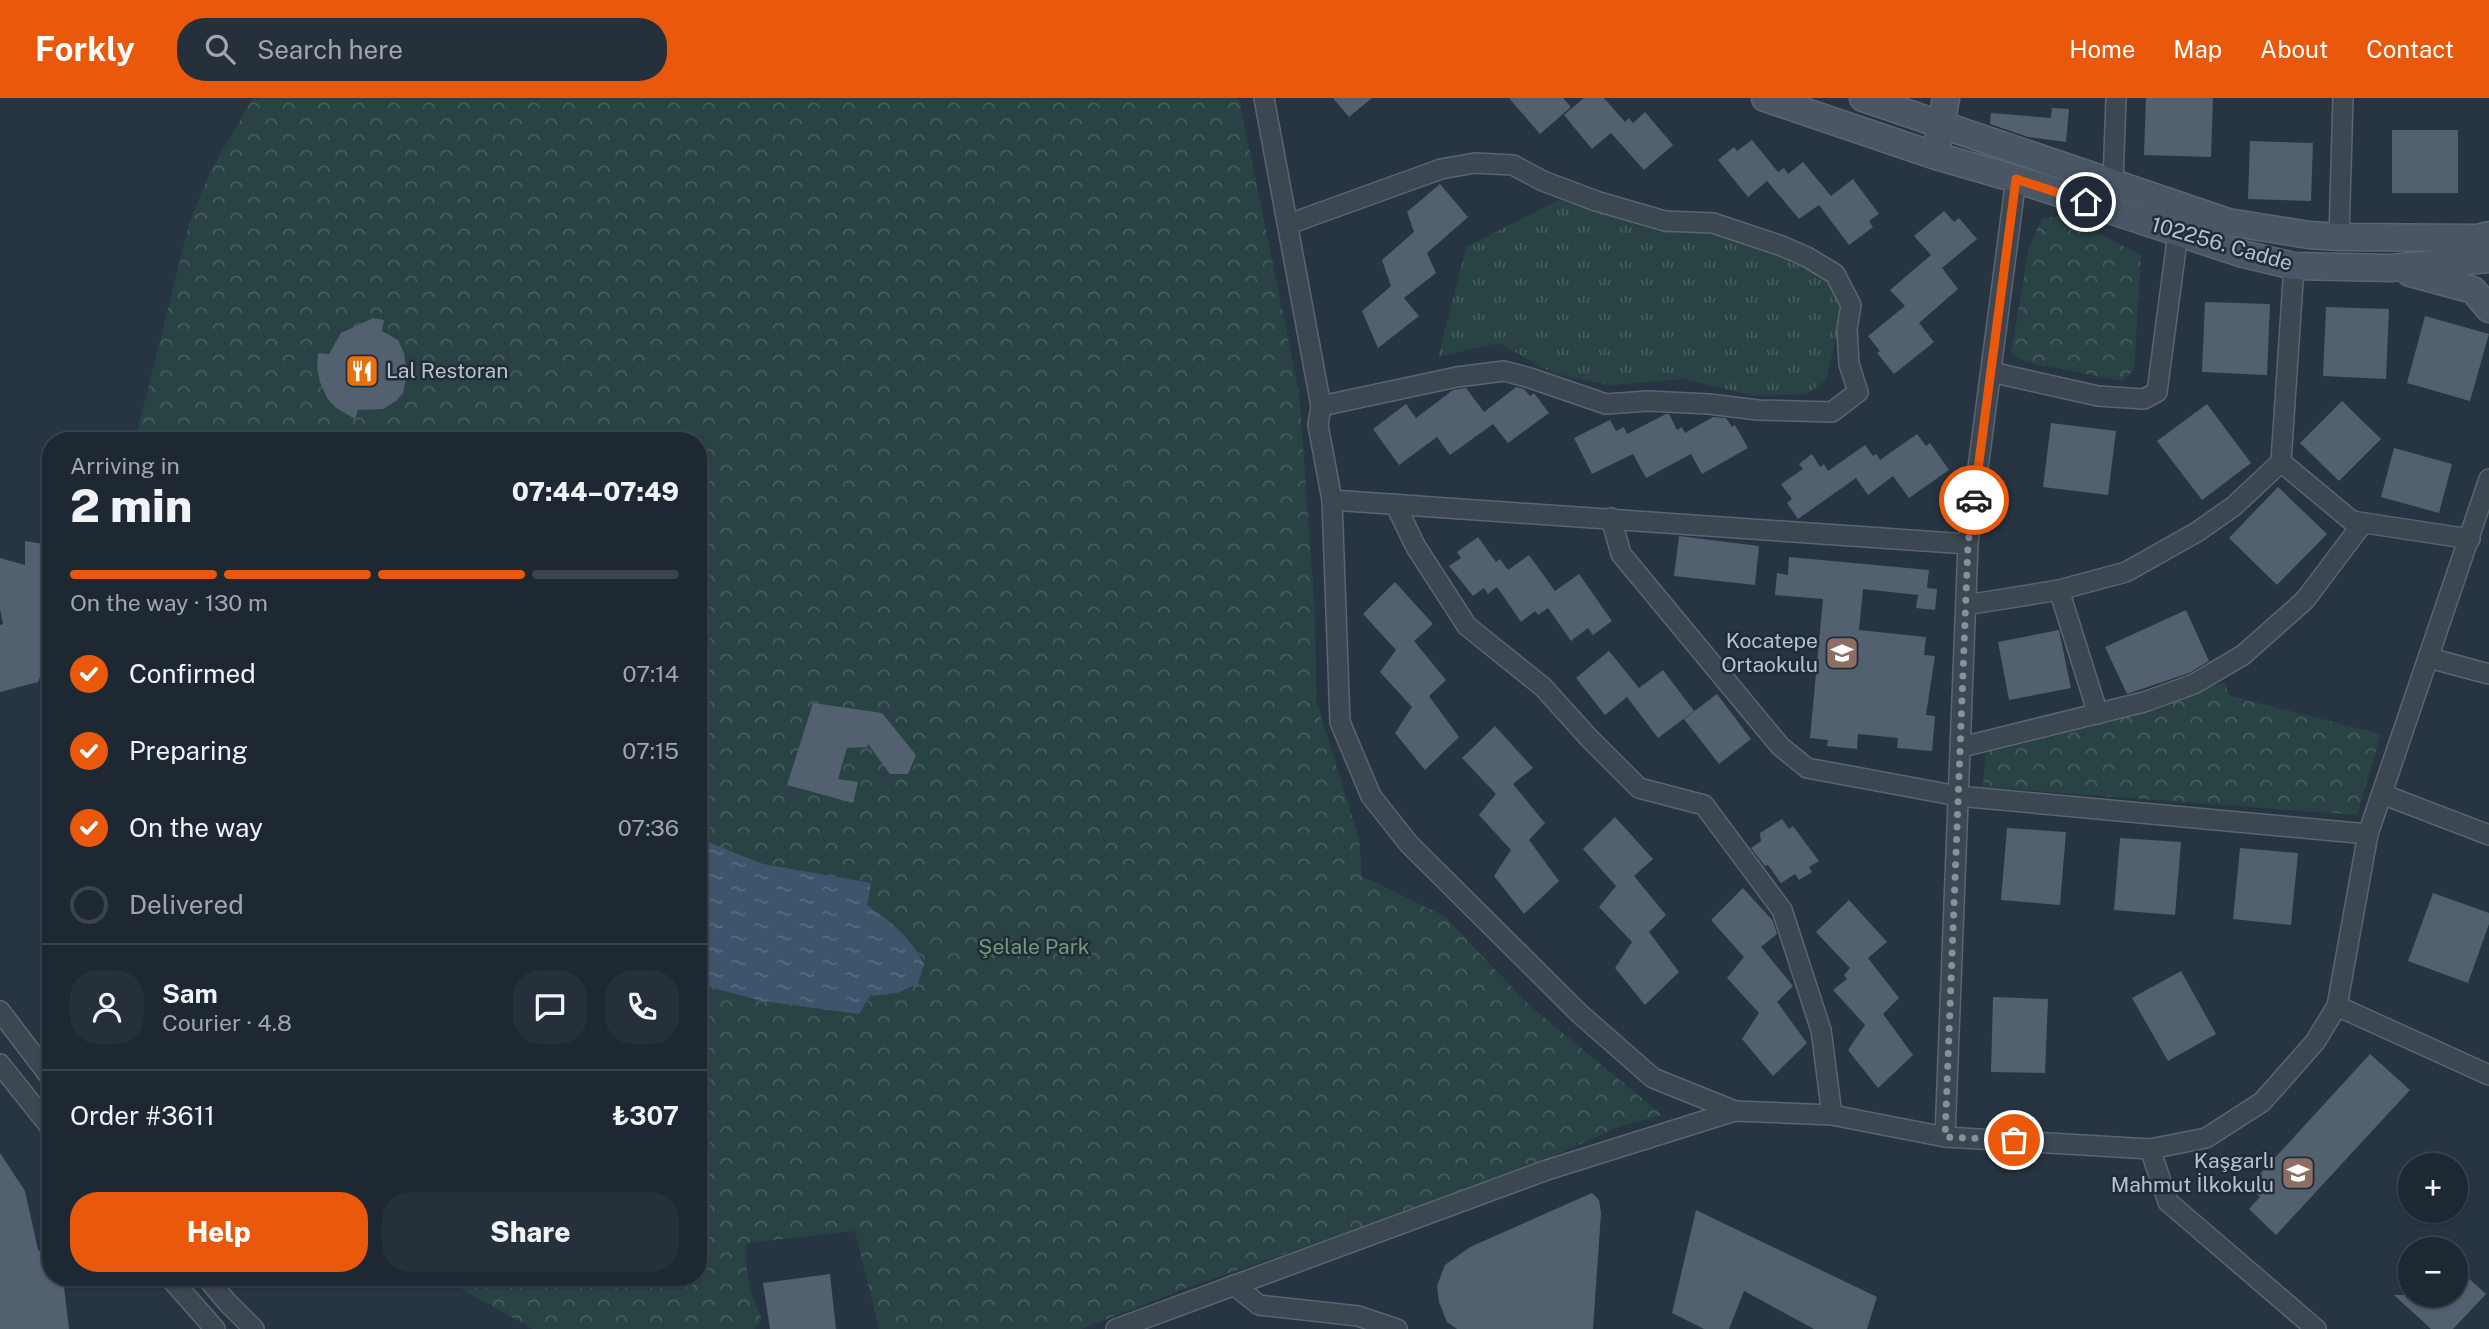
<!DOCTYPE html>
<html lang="en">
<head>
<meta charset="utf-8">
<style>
	body { margin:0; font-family:"Public Sans",sans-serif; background:#25303a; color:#f1f3f6; height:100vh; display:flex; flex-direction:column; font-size:26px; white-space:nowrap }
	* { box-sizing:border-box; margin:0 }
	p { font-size:23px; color:#a0a6ac }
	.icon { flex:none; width:38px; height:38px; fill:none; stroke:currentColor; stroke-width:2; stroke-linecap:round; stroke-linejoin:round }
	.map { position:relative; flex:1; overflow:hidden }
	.details { position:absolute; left:42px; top:334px; width:665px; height:854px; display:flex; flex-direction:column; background:#1d2832; border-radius:28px; box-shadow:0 2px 5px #0004,0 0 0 2px #3b444d }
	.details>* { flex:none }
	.controls { position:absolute; left:2398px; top:1055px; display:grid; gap:14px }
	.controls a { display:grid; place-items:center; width:70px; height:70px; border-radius:50%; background:#1d2832; box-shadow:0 2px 5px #0004,0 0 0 2px #3b444d; font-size:35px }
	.pin { position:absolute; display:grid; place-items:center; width:60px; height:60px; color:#fff; margin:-30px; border:4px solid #fff; border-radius:50%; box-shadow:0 2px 7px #0007 }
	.courier { position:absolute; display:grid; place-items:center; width:70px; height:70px; margin:-35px; border:5px solid #ea580c; border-radius:50%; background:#fff; color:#222; box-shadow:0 2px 9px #0007 }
	.head em { font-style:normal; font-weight:800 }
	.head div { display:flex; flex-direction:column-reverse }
	.head { display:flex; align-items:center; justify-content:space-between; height:119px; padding:0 28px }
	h1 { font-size:46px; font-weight:800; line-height:52px }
	.bar { display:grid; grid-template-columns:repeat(4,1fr); gap:10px 7px; align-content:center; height:84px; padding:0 28px }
	.bar i { height:9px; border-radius:5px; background:#3b444d }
	.bar .on { background:#ea580c }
	.bar p { grid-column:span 4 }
	.line { display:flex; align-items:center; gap:18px; padding:0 28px; border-top:2px solid #3b444d }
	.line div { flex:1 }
	.round { display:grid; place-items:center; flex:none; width:74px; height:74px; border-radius:28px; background:#25303a }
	ol { padding:0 28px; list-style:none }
	li { display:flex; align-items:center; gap:21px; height:77px }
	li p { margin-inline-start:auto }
	li .icon { padding:7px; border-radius:50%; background:#ea580c; color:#fff; stroke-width:4 }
	li:last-child { color:#a0a6ac }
	li i { width:38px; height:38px; border:4px solid #3b444d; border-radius:50% }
	.action { display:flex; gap:14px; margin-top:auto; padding:14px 28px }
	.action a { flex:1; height:80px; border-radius:28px; background:#ea580c; color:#fff; font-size:28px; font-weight:800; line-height:80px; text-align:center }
	.action a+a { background:#25303a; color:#f1f3f6 }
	header { display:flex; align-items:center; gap:42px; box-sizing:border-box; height:98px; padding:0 35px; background:#ea580c; color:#fff }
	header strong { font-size:33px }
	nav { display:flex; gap:38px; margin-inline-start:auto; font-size:24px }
	.search { width:490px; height:63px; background:#25303a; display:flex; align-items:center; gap:18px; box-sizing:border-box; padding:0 24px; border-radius:28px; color:#a0a6ac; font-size:26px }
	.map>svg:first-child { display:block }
	.grass { fill:url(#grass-tufts) }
	.park { fill:url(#park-crowns) }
	.water { fill:url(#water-ripples) }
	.building { fill:#526070 }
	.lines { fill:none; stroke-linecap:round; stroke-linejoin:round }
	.street-casing { stroke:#5a6570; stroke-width:22 }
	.secondary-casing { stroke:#5a6570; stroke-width:29 }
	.street { stroke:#3c4752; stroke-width:19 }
	.secondary { stroke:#4a5665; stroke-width:26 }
	.done { stroke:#86919c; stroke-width:7; stroke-dasharray:0 12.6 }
	.route { stroke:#ea580c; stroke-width:9 }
	.labels { text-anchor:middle; stroke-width:5; stroke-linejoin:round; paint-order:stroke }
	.street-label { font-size:21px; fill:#b9c2cc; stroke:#202c38 }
	.poi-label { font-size:21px; fill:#b9c2cc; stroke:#202c38; text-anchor:end }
	.park-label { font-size:21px; fill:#709d77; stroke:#202c38 }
</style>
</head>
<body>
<header>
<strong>Forkly</strong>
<div class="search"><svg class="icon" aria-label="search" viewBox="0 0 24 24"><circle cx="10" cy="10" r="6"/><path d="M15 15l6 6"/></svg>Search here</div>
<nav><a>Home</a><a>Map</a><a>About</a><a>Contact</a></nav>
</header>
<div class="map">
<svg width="2489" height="1231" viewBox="0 0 2489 1231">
	<defs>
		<pattern id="grass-tufts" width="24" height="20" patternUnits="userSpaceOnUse" patternTransform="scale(1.75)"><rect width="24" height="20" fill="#294344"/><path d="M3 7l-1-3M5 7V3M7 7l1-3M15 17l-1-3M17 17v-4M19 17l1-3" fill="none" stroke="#465c5e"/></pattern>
		<pattern id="park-crowns" width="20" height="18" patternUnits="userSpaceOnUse" patternTransform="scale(1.75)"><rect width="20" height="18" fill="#294344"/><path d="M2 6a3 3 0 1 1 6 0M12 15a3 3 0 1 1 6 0" fill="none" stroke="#465c5e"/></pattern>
		<pattern id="water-ripples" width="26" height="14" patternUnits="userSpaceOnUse" patternTransform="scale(1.75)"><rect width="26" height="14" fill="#3e546b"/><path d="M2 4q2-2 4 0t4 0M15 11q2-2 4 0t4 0" fill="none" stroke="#586b7f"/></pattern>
	</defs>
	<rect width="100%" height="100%" fill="#273543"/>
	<!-- grass -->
	<path class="grass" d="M1559,102L1606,111L1639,128L1707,132L1807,159L1841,185L1843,209L1826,282L1807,296L1754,298L1685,281L1609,287L1553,275L1499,245L1438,259L1466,149Z"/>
	<!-- park -->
	<g class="park">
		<path d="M253,0H1239L1299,295L1315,514L1316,602L1359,741L1362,778L1444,818L1529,907L1662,1017L1621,1028L1506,1079L1189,1189L1081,1231H879L855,1133L746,1145C746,1176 748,1194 762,1221L754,1231H533L442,1180H698V343H135L190,123L210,74Z"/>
		<path d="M2063,118L2141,157L2134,272L2122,283L2026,264L2011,255L2029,150L2042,120Z"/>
		<path d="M2224,585L2230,598L2381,636L2357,717L1983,689L1986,644Z"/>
	</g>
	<!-- water -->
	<path class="water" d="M698,740L763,766L871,785L867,808C892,824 911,840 924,866L918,886L897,895L870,898L859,916L762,903L698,886Z"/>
	<!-- building -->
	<g class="building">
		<path d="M1333,0H1372L1349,19Z"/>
		<path d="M1509,0H1563L1571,9L1540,36Z"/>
		<path d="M1584,0H1604L1625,24L1629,20L1633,25L1645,14L1673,47L1644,72L1611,35L1592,51L1564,17Z"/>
		<path d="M2146,0H2213L2211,59L2144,57Z"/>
		<path d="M2052,10L2069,11L2066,44L2028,39L1990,26L1991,15L2051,20Z"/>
		<rect x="2392" y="32" width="66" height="63"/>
		<path d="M1752,42L1778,74L1784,70L1788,76L1803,64L1831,98L1853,81L1879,116L1869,123L1873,129L1849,147L1819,107L1799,121L1767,83L1748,99L1718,62L1734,49L1737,53Z"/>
		<path d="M2250,43L2313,45L2311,103L2248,101Z"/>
		<path d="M1440,86L1468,119L1427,155L1436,175L1404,200L1419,218L1378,250L1362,213L1391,188L1382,162L1414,134L1407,114Z"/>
		<path d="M1944,113L1954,124L1959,120L1977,141L1942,170L1958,191L1919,225L1934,244L1894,276L1877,255L1880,253L1868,238L1905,208L1890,192L1931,157L1914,138Z"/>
		<path d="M2205,204L2270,206L2267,277L2202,274Z"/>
		<path d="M2326,209L2389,211L2386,281L2323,278Z"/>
		<path d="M2425,218L2489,236L2470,303L2407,285Z"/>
		<path d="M373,220L384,222L382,233L398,242L404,255L407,276L403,295L396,303L383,311L358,312L355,321L336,310L327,300L320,284L317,269L318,255L329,256L341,235Z"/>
		<path d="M1516,289L1524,291L1530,298L1534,295L1549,315L1508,345L1493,326L1450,357L1437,339L1399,367L1373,331L1406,306L1416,320L1453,292L1466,290L1484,314Z"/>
		<path d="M2342,303L2381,341L2339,383L2300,345Z"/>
		<path d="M2207,306L2251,365L2202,402L2157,343Z"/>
		<path d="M1666,316H1669L1677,332L1682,329L1685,335L1713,319L1726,320L1732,329L1735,327L1748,350L1702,376L1691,356L1646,380L1633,356L1592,376L1574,340L1610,322L1616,333L1624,329L1627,336Z"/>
		<path d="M2051,325L2116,333L2108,397L2043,389Z"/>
		<path d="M1917,336L1926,348L1930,345L1949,372L1909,400L1893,378L1868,397L1856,380L1798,421L1787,405L1792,401L1781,386L1803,371L1799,366L1812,356L1820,369L1824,366L1828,373L1865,347L1873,358L1876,356L1880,362Z"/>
		<path d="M2394,350L2452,366L2439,415L2381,399Z"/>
		<path d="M2278,389L2327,436L2277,487L2229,440Z"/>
		<path d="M1679,438L1759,448L1755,487L1674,478Z"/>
		<path d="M1478,439L1496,464L1500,461L1508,472L1529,457L1555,493L1579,476L1612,523L1593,537L1588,530L1571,543L1548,510L1538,517L1535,513L1521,524L1497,489L1488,496L1484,490L1473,498L1449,468L1461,460L1457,454Z"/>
		<path d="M25,443L44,446V472L51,474L49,559L38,584L0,594V527L3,526L0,511V460L25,467Z"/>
		<path d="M1789,459L1929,472L1927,490L1937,491L1935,512L1916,510L1918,497L1863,491L1859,532L1926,539L1924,557L1935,558L1926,617L1935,618L1932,653L1897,650L1898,640L1858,636L1857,651L1827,648L1828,642L1810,640L1823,501L1775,497L1777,475L1788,477Z"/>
		<path d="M1395,484L1433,526L1414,543L1446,582L1429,598L1459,639L1425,672L1395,635L1412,609L1380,574L1396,552L1363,516Z"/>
		<path d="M2186,512L2209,563L2189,575L2127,596L2105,549Z"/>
		<path d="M2059,532L2071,590L2009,602L1998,544Z"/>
		<path d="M1609,553L1639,590L1663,572L1694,613L1658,640L1627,599L1605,617L1576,580Z"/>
		<path d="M1717,596L1751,641L1719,666L1684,621Z"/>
		<path d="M813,605L882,615L916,657L908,676H890L868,646L867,649L847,650L838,681L858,684L853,705L787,687Z"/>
		<path d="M1495,628L1533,670L1513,686L1545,725L1529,742L1559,783L1524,816L1494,778L1511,752L1479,717L1496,696L1462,660Z"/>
		<path d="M1615,719L1653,761L1634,778L1666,817L1649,834L1679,874L1645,907L1615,870L1632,844L1599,809L1616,788L1583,751Z"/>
		<path d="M1782,721L1789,731L1793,728L1819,763L1809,769L1812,774L1799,782L1795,776L1781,785L1768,767L1765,768L1751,750L1761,743L1760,735Z"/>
		<path d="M2007,730L2066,734L2060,807L2001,802Z"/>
		<path d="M2120,740L2181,744L2175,817L2114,812Z"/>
		<path d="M2240,750L2298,755L2291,827L2233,821Z"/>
		<path d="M1743,790L1773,823L1777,836L1761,849L1793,888L1777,904L1807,945L1773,978L1742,941L1759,915L1727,880L1744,859L1711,822Z"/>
		<path d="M2433,795L2489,815V826L2468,885L2408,863Z"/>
		<path d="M1849,802L1887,844L1868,860L1899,900L1883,916L1913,957L1878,990L1848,952L1865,927L1833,892L1847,881L1844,877L1850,870L1816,834Z"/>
		<path d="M2181,873L2216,936L2168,963L2132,900Z"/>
		<path d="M1993,899L2048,901L2045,975L1991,974Z"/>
		<path d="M2370,956L2410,992L2276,1137L2249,1111L2260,1099L2249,1088Z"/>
		<path d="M0,1055L25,1093L38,1152L51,1158V1180H63L69,1231H0Z"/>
		<path d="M1592,1095L1599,1102L1601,1115L1593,1231H1457L1447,1224L1439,1204L1437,1188L1445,1167L1470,1149Z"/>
		<path d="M1696,1112L1877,1199L1867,1231H1814L1744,1193L1729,1231H1704L1672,1215Z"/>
		<path d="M2455,1168L2486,1196L2453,1231H2431L2394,1197H2455Z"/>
		<path d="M830,1176L836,1231H770L763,1185Z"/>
	</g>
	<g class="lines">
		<defs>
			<g id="street">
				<path d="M1264,0L1321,308L1318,327L1332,402L1968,446"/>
				<path d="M2113,85L2116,0"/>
				<path d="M1289,126L1441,71L1475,65L1513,67L1543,83L1596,103L1665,123L1713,125L1782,148L1807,159L1835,176L1851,207L1847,231L1849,266L1858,294L1832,314L1758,312L1709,306L1648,303L1606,306L1530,280L1504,273L1457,279L1321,308"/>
				<path d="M2339,139L2343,0"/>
				<path d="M2294,168L2281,364L2352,423L2470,441"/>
				<path d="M1991,274L2098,298L2144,301L2157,294L2178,135"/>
				<path d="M1332,402L1340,624L1371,698L1409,746L1580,916L1653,980L1735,1013"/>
				<path d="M1395,406L1416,449L1467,528L1543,589L1589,640L1639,690L1704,707L1782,812L1821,932L1832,1017"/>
				<path d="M1611,420L1621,456L1780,648L1807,670L1958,698L2368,736"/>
				<path d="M2059,492L2098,616"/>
				<path d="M1966,507L2059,492L2126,474L2197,434L2234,408L2281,364"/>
				<path d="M2429,560L2489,576"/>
				<path d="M1962,649L2144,604L2194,586L2243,557L2305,502L2363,425"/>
				<path d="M2382,696L2489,737"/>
				<path d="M2337,908L2489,977"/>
				<path d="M0,913L51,980"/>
				<path d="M0,966L51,1030"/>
				<path d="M1945,1039L2150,1051L2206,1040L2262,1004L2315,944L2337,908L2368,736L2489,381"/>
				<path d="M2150,1051L2168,1104L2316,1231"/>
				<path d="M170,1180L215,1231"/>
				<path d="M207,1180L226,1203L254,1231"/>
				<path d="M1234,1187L1259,1207L1358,1218L1397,1231"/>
				<path d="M1116,1231L1547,1072L1735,1013L1832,1017L1945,1039L1968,446L2016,81"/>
			</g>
			<g id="secondary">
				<path d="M1765,0L1936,58L2016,81L2243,156L2294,168L2391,170L2489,161"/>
				<path d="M1863,0L2228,124L2309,137L2339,139L2477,140L2489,137"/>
				<path d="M1938,43L1946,0"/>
				<path d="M2410,175L2473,192L2489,211"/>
			</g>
		</defs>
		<!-- street casing -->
		<use href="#street" class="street-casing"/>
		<!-- secondary casing -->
		<use href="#secondary" class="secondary-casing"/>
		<!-- street -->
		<use href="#street" class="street"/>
		<!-- secondary -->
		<use href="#secondary" class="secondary"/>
	</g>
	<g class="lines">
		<!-- done -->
		<path class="done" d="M1974,402L1968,446L1945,1039L2014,1042"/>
		<!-- route -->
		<path class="route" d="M1974,402L2016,81L2086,104"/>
	</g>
	<!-- icons -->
	<defs>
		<symbol id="restaurant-square" viewBox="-11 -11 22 22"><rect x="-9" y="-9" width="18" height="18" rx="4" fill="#e8710a" stroke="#202c38"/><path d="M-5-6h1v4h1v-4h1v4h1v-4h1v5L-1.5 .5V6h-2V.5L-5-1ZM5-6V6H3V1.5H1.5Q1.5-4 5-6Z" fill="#fff"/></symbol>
		<symbol id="school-square" viewBox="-11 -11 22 22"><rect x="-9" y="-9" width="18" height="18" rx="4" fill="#8d6e63" stroke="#202c38"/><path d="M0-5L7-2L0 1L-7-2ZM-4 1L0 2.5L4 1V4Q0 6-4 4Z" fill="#fff"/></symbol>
	</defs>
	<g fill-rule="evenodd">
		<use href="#restaurant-square" x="343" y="254" width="38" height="38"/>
		<use href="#school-square" x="1823" y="536" width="38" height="38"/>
		<use href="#school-square" x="2279" y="1056" width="38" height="38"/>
	</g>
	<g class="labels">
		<!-- street labels -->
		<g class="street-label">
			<text transform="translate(2222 146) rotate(16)" y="7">102256. Cadde</text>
		</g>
		<!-- poi labels -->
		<g class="poi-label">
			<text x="386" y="280" text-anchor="start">Lal Restoran</text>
			<text x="1818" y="550">Kocatepe<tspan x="1818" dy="24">Ortaokulu</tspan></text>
			<text x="2274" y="1070">Kaşgarlı<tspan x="2274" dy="24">Mahmut İlkokulu</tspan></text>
		</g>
		<!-- park labels -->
		<g class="park-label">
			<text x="1034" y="856">Şelale Park</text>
		</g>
	</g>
</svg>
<div class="controls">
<a>+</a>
<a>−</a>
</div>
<div class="pin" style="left:2014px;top:1042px;background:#ea580c"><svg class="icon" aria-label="bag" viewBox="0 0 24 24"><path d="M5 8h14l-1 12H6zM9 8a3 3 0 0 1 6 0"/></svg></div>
<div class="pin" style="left:2086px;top:104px;background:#1f2937"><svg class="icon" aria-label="home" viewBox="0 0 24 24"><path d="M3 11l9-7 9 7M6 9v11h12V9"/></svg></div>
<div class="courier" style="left:1974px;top:402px"><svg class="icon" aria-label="car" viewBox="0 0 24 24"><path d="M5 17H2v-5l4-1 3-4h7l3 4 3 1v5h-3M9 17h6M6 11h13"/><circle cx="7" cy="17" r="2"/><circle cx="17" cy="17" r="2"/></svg></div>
<section class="details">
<div class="head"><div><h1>2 min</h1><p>Arriving in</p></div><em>07:44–07:49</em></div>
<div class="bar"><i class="on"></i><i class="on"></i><i class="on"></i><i></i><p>On the way · 130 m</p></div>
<ol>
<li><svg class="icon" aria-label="check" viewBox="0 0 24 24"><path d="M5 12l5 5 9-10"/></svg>Confirmed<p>07:14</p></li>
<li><svg class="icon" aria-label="check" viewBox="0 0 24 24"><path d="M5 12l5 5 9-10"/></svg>Preparing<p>07:15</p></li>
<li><svg class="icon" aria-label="check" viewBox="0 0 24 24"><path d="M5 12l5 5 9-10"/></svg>On the way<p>07:36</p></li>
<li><i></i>Delivered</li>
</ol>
<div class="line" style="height:126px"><a class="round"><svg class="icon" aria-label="person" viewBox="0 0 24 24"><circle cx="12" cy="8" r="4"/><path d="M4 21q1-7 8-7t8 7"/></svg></a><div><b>Sam</b><p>Courier · 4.8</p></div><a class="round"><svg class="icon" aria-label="chat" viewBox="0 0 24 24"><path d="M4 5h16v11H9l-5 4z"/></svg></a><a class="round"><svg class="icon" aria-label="phone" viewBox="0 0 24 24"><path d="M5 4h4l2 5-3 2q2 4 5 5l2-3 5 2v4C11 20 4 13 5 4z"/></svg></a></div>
<div class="line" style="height:91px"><div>Order #3611</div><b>₺307</b></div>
<div class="action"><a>Help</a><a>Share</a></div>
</section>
</div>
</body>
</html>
